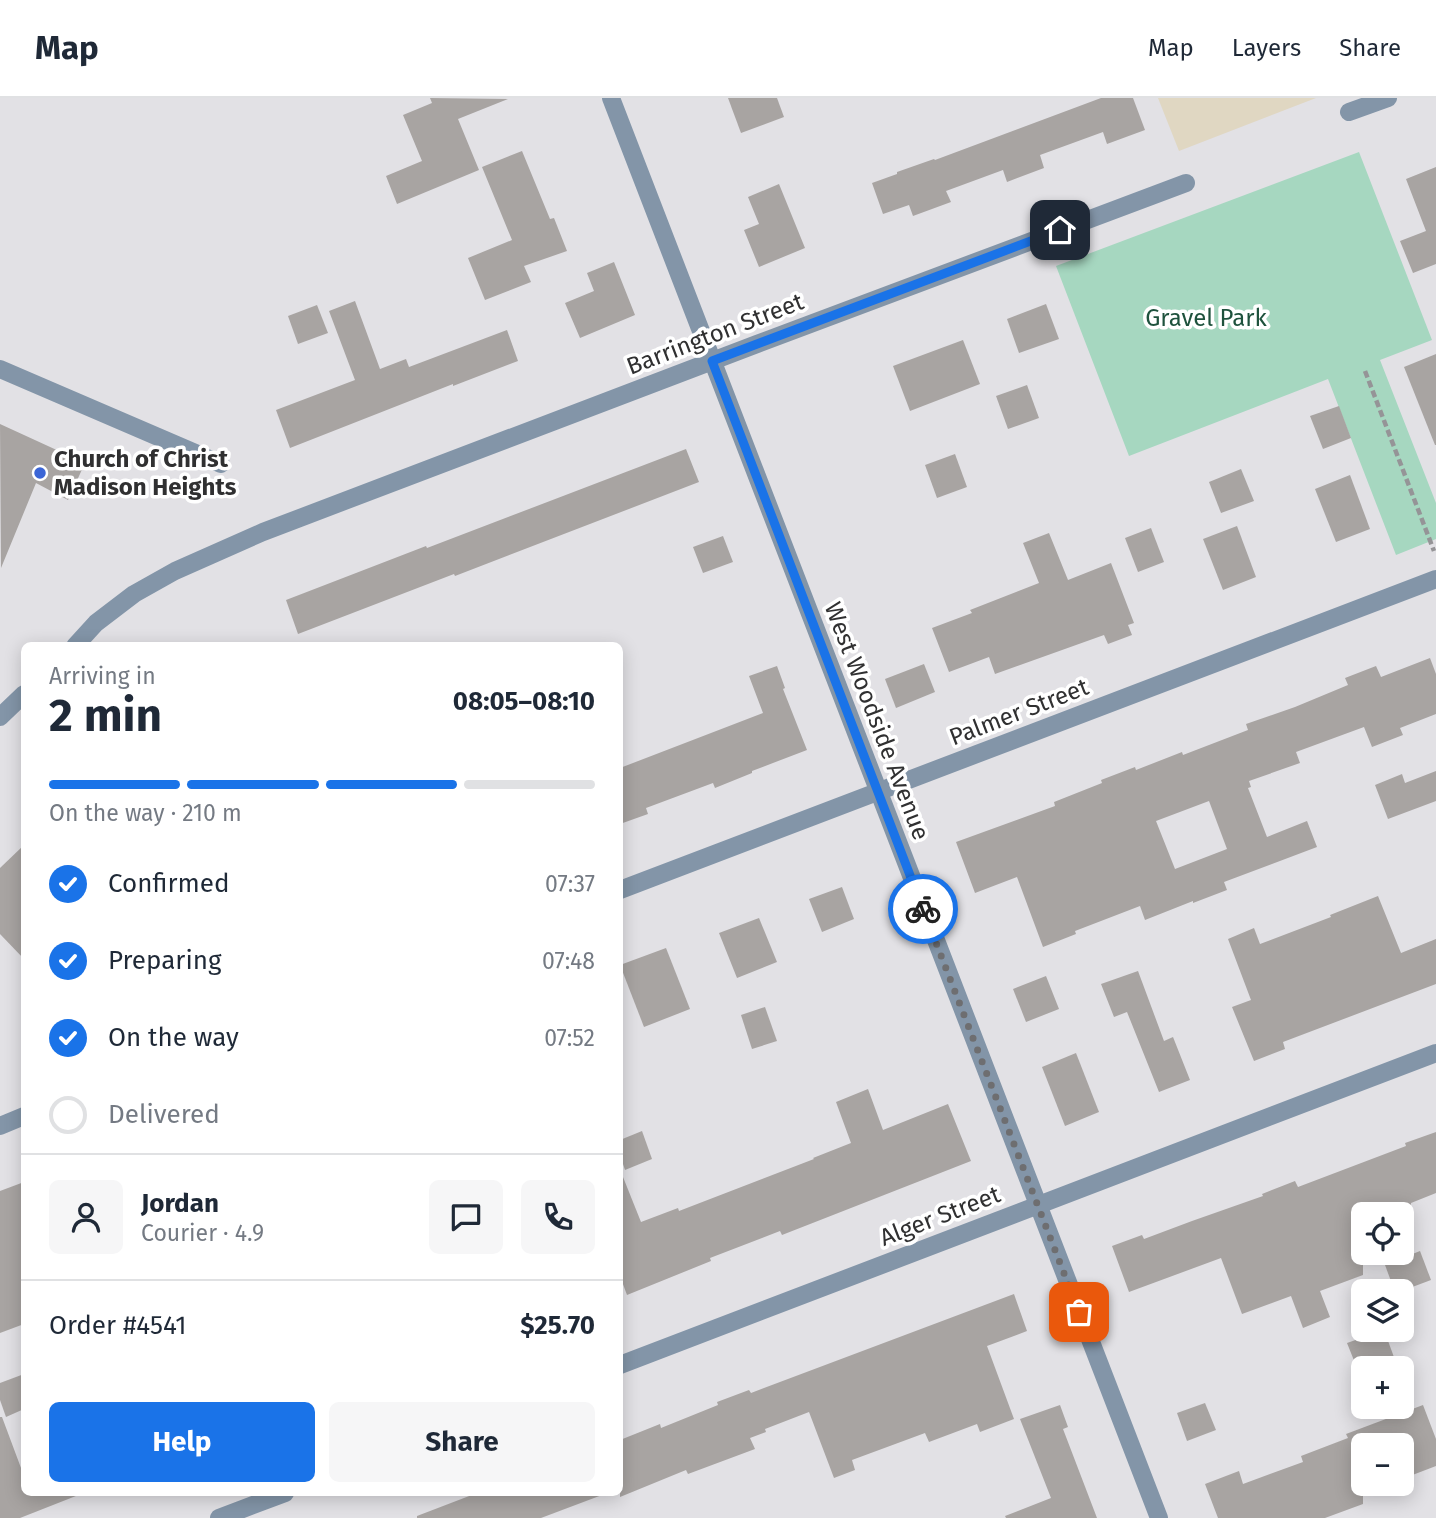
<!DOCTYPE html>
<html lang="en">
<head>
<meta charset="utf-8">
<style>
	body { margin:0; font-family:"Fira Sans",sans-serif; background:#f6f6f7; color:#1f2937; height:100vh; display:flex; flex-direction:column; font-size:26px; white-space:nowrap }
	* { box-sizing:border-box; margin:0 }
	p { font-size:23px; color:#747a83 }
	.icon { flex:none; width:38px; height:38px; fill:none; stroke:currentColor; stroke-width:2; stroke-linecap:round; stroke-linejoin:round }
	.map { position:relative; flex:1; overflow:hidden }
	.sheet { position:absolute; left:21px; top:544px; width:602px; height:854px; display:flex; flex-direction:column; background:#fff; border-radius:10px; box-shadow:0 4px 18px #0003 }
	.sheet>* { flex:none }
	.buttons { position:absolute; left:1351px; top:1104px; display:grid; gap:14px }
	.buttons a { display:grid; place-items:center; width:63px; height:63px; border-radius:10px; background:#fff; box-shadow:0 4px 18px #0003; font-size:35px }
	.pin { position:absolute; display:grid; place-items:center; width:60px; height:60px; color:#fff; margin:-30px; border-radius:14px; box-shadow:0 4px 10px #0006 }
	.courier { position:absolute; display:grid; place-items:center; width:70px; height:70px; margin:-35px; border:5px solid #1a73e8; border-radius:50%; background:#fff; color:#222; box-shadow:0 2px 9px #0007 }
	.head em { font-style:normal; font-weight:700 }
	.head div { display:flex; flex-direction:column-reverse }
	.head { display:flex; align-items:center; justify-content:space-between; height:119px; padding:0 28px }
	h1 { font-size:46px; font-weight:700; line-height:52px }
	.bar { display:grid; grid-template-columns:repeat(4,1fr); gap:10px 7px; align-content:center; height:84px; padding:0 28px }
	.bar i { height:9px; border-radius:5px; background:#e0e1e3 }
	.bar .selected { background:#1a73e8 }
	.bar p { grid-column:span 4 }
	.line { display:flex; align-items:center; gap:18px; padding:0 28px; border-top:2px solid #e0e1e3 }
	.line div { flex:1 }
	.round { display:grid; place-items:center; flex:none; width:74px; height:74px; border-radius:10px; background:#f6f6f7 }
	ol { padding:0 28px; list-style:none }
	li { display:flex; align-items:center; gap:21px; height:77px }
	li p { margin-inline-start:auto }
	li .icon { padding:7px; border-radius:50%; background:#1a73e8; color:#fff; stroke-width:4 }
	li:last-child { color:#747a83 }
	li i { width:38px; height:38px; border:4px solid #e0e1e3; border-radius:50% }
	.action { display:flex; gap:14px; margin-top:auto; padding:14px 28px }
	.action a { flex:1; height:80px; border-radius:10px; background:#1a73e8; color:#fff; font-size:28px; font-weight:700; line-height:80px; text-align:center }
	.action a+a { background:#f6f6f7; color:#1f2937 }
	header { display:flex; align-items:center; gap:42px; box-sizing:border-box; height:98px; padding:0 35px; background:#fff; border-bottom:2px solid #e0e1e3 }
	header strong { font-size:33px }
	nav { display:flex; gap:38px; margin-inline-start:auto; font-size:24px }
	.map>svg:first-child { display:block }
	.commercial { fill:#e0d7c2 }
	.green { fill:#a6d7c0 }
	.building { fill:#a8a4a2; fill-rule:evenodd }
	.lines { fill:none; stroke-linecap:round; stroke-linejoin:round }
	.path { stroke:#959497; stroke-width:4.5; stroke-dasharray:7 3.5; stroke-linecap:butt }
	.minor { stroke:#8395a8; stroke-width:18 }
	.done { stroke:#6e6e70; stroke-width:7; stroke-dasharray:0 12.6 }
	.route { stroke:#1a73e8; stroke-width:9 }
	.poi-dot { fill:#3b65d6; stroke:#fff; stroke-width:2.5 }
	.labels { text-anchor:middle; stroke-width:7; stroke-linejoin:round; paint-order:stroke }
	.park-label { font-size:24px; fill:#1e523d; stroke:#fff }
	.street-label { font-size:24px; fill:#303031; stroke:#fff }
	.poi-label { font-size:24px; font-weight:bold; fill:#303031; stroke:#fff; text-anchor:start }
</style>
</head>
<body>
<header>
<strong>Map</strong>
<nav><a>Map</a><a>Layers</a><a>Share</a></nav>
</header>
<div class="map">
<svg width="1436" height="1420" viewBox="0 0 1436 1420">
	<rect width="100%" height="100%" fill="#e2e1e5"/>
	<!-- commercial -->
	<path class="commercial" d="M1158,0H1316L1179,53Z"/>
	<!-- green -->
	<path class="green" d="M1359,54L1432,242L1380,262L1436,405V441L1396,457L1328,281L1129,358L1056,168Z"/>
	<!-- building -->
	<g class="building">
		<path d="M430,0L508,1L458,21L479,72L397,106L386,78L422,63L403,17L432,5Z"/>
		<path d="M728,0H777L784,19L741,35Z"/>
		<path d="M1101,0H1133L1145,32L1107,46L1103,34L1040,57L1044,70L1007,84L1003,72L946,93L951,104L913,118L909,107L883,116L872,85L897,76V74L934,61L935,62Z"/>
		<path d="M522,53L550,121L554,120L567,153L524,168L531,184L485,202L468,160L512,142L482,69Z"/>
		<path d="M1436,69V166L1413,175L1400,143L1426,133L1406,81Z"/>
		<path d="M779,86L805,150L759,169L744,132L759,126L748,99Z"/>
		<path d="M614,164L635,217L580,240L565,205L594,193L587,175Z"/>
		<path d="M355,203L380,271L406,261L409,269L507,232L518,263L453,288V286L290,350L276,312L355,282L329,213Z"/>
		<path d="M1046,206L1059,241L1019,255L1007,221Z"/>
		<path d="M317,207L328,235L298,246L288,218Z"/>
		<path d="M963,242L980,286L910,313L893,268Z"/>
		<path d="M1436,256V347H1435L1404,269Z"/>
		<path d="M1027,287L1039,320L1008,331L996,298Z"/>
		<path d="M1339,308L1351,340L1323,351L1310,318Z"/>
		<path d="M0,326L85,365L68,402L36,385L1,470Z"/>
		<path d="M686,351L699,384L455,478L454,476L298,536L286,502L426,448L427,450Z"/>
		<path d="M955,356L967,389L937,400L925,367Z"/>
		<path d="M1241,371L1254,403L1221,415L1209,384Z"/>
		<path d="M1350,377L1370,431L1336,444L1315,391Z"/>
		<path d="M1237,428L1256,479L1223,492L1203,441Z"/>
		<path d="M1151,430L1164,464L1138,474L1125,440Z"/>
		<path d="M1049,435L1068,482L1111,465L1134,525L1128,527L1132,537L1108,546L1104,537L995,576L989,559L949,574L932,530L972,515L970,512L1039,485L1023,445Z"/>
		<path d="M723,438L733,464L703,475L693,449Z"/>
		<path d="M1430,560L1436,576V616L1400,630L1403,637L1372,649L1364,629L1296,654L1300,665L1249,683L1251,689L1248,690L1267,739L1307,723L1317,749L1224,784L1227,792L1193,805V803L1145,822L1140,808L1075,833L1076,836L1043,849L1017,779L975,795L956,744L1055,708L1054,704L1102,685L1101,682L1135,669L1136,672L1182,654L1183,657L1248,632L1246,626L1295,609L1348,587L1345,580L1376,568L1381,579ZM1209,703L1227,751L1175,771L1156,723Z"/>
		<path d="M924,566L935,594L896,610L885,581Z"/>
		<path d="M777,568L785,590L783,591L807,652L752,673V675L715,690L713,685L646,710L648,716L620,726V670L763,615L749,578Z"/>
		<path d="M1436,673V703L1388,721L1375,687L1402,676L1405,685Z"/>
		<path d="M24,747V861L0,836V770Z"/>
		<path d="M842,789L854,821L822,834L809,801Z"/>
		<path d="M1378,798L1401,855L1436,841V886L1283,944L1285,951L1254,963L1232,909L1251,902L1228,841L1254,830L1260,846L1331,819L1330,817Z"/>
		<path d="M759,820L777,864L737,880L719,835Z"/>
		<path d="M666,850L690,911L644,929L620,867Z"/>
		<path d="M1138,873L1164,943L1173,939L1190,982L1159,994L1127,914L1114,919L1101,886Z"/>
		<path d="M1046,878L1059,911L1026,924L1013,891Z"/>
		<path d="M765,909L777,943L752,951L741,917Z"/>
		<path d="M1076,955L1099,1014L1065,1028L1042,969Z"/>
		<path d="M868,991L883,1032L948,1006L971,1063L782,1137L780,1133L710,1160L711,1163L627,1197L620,1178V1075L621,1074L641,1124L678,1110L679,1113L814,1061L813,1060L851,1045L836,1004Z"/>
		<path d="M642,1033L652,1061L625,1072L620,1057V1042Z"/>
		<path d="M1436,1034V1095L1411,1105V1107L1386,1116H1363V1177L1320,1193L1330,1219L1303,1230L1291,1198L1242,1216L1221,1160L1129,1194L1112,1148L1142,1137L1144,1141L1192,1123L1263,1098L1262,1096L1295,1083L1298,1089L1406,1048L1405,1045Z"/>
		<path d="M24,1084V1226L0,1235V1093Z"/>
		<path d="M1420,1153L1431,1182L1399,1194H1395L1385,1167Z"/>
		<path d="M1014,1196L1027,1233L987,1248L1014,1321L980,1334L977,1326L929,1344L925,1335L852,1362L855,1372L834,1380L809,1314L765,1331L766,1334L750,1340L755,1351L688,1376L686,1372L620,1399V1342L660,1326L661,1330L718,1307L717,1304L749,1292L751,1295Z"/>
		<path d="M1384,1232L1398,1270H1357L1347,1245Z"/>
		<path d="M24,1276V1311L6,1319L0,1302V1285Z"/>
		<path d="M1205,1305L1216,1332L1187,1343L1177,1315Z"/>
		<path d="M1060,1307L1068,1329L1063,1331L1097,1420H1006L1005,1418L1051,1400L1020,1321Z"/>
		<path d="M1423,1307L1436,1341V1368L1402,1381V1348H1363V1386H1388L1363,1396V1406L1325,1420H1218L1205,1386L1239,1373L1243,1386L1303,1364L1301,1358L1348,1340L1346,1336Z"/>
		<path d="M0,1319H2L24,1378V1395H80L81,1396L20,1420H0Z"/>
		<path d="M477,1395H601L602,1397L541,1420H417V1418Z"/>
	</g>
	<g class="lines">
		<!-- path -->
		<path class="path" d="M1365,273L1434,453"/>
		<!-- minor -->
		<g class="minor">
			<path d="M611,0L1159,1420"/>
			<path d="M1349,14L1388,0"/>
			<path d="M0,271L221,366"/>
			<path d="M75,548L96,525L134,496L175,473L263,434L757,246L1186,85"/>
			<path d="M0,619L24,596"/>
			<path d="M620,792L1436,481"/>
			<path d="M0,1028L24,1018"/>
			<path d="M620,1267L1436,955"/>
			<path d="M219,1420L285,1395"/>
		</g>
	</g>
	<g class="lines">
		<!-- done -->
		<path class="done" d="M923,811L1079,1214"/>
		<!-- route -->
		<path class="route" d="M923,811L712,263L1060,132"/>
	</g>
	<!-- markers -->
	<circle class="poi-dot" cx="40" cy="375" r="7"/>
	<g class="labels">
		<!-- park labels -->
		<g class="park-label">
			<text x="1206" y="228">Gravel Park</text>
		</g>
		<!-- street labels -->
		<g class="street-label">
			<text transform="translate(715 236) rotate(-21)" y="8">Barrington Street</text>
			<text transform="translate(1019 614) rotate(-21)" y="8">Palmer Street</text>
			<text transform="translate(877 623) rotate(69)" y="8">West Woodside Avenue</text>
			<text transform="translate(940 1118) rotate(-21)" y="8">Alger Street</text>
		</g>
		<!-- poi labels -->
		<g class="poi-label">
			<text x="54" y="369">Church of Christ<tspan x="54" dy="28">Madison Heights</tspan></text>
		</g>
	</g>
</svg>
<div class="buttons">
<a><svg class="icon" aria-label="locate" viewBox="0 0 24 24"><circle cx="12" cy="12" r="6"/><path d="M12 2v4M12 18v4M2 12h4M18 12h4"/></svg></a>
<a><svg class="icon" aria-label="layers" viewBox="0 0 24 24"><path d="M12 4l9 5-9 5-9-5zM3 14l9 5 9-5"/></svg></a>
<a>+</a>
<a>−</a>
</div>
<div class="pin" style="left:1079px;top:1214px;background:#ea580c"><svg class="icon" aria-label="bag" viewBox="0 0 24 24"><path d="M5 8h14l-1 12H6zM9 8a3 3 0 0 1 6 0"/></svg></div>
<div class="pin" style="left:1060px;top:132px;background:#1f2937"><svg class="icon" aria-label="home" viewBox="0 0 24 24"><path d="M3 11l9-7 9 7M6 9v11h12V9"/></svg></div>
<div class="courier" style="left:923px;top:811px"><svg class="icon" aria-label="bike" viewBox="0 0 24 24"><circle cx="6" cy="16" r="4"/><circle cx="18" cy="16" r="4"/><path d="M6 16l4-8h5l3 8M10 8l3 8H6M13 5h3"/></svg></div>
<section class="sheet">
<div class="head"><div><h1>2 min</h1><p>Arriving in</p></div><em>08:05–08:10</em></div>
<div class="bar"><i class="selected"></i><i class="selected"></i><i class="selected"></i><i></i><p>On the way · 210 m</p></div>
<ol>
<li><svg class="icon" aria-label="check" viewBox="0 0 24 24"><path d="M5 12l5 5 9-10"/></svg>Confirmed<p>07:37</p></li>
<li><svg class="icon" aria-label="check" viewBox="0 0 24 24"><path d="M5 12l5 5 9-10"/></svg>Preparing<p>07:48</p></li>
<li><svg class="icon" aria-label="check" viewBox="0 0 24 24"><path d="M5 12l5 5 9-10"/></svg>On the way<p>07:52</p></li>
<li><i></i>Delivered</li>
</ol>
<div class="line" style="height:126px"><a class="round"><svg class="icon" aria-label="person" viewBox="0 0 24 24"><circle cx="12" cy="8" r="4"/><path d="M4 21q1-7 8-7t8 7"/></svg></a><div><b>Jordan</b><p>Courier · 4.9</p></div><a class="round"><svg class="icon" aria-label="chat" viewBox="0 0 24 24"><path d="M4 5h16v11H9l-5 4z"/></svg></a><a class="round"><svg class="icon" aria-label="phone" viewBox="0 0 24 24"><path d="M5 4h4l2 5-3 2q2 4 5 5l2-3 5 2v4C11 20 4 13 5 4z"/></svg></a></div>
<div class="line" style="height:91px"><div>Order #4541</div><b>$25.70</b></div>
<div class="action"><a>Help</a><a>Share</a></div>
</section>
</div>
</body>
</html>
